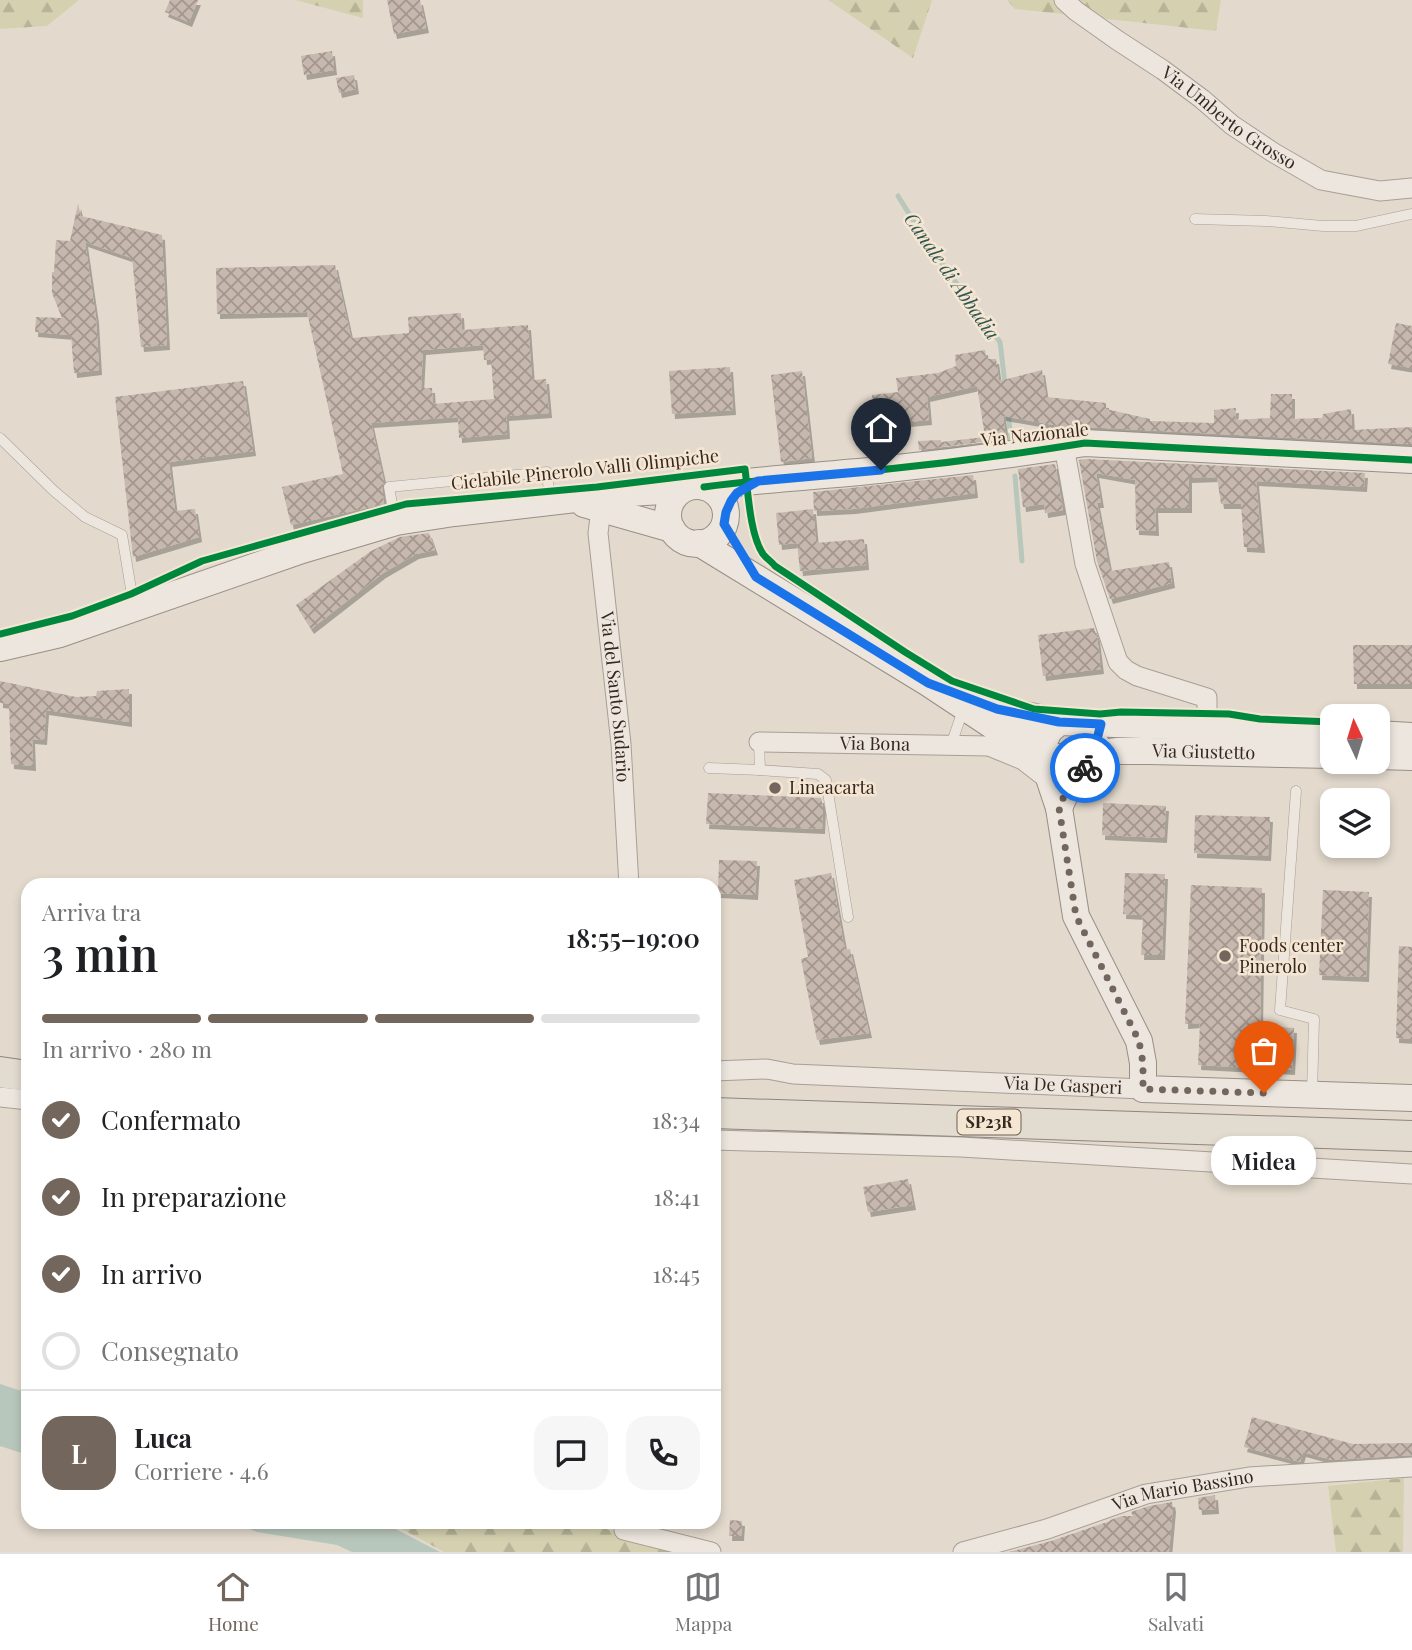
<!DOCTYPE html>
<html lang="it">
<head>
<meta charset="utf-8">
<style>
	body { margin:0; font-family:"Playfair Display",serif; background:#f6f6f6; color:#202124; height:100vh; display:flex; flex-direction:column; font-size:26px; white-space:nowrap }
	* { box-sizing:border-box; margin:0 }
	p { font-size:23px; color:#757577 }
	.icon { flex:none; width:38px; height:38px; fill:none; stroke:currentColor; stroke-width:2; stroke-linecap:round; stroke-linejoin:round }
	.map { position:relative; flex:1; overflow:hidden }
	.sheet { position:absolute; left:21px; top:878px; width:700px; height:651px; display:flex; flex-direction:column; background:#fff; border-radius:21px; box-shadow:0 4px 10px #0003 }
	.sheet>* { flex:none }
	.needle { width:46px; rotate:356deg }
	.controls { position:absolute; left:1320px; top:704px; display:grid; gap:14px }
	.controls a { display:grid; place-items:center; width:70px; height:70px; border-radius:14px; background:#fff; box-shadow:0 4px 10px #0003; font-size:35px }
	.pin { position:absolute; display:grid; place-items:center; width:60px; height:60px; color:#fff; margin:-72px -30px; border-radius:50% 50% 50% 0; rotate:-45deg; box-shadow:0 0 7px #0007 }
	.pin .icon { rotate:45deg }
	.courier { position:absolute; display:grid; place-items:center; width:70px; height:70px; margin:-35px; border:5px solid #1a73e8; border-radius:50%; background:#fff; color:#222; box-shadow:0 2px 9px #0007 }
	.bubble { position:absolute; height:49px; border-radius:21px; background:#fff; box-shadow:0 4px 10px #0003; font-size:23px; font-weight:600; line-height:49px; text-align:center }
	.head em { font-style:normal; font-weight:600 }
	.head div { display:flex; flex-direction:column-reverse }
	.head { display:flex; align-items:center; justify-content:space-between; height:119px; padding:0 21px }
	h1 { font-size:46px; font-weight:600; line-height:52px }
	.bar { display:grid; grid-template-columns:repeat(4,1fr); gap:10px 7px; align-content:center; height:84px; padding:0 21px }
	.bar i { height:9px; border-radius:5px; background:#e0e0e0 }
	.bar .selected { background:#73665c }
	.bar p { grid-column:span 4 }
	.line { display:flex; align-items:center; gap:18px; padding:0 21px; border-top:2px solid #e0e0e0 }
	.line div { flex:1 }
	.round { display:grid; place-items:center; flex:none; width:74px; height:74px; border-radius:21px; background:#f6f6f6 }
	ol { padding:0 21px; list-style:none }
	li { display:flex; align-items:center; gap:21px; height:77px }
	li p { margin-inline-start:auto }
	li .icon { padding:7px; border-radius:50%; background:#73665c; color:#fff; stroke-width:4 }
	li:last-child { color:#757577 }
	li i { width:38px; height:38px; border:4px solid #e0e0e0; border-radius:50% }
	.tabs { display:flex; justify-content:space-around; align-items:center; height:98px; border-top:2px solid #e0e0e0; background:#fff; font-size:19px; color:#757577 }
	.tabs a { display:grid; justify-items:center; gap:4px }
	.tabs .selected { color:#73665c }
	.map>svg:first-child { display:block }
	.forest { fill:url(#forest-firs) }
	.water { fill:#b8c7bc }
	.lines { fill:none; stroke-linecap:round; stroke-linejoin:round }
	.stream { stroke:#b8c7bc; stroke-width:5 }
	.building { fill:url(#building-cross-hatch); fill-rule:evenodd; filter:url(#shadow) }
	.lane-casing { stroke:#a89f96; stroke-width:11 }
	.street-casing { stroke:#a89f96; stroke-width:21 }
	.secondary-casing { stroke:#988f86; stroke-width:28 }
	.primary-casing { stroke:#8e857d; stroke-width:32 }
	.lane { stroke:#ece6de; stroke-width:10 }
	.street { stroke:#ece6de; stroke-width:19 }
	.secondary { stroke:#ece6de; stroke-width:26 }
	.primary { stroke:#e2dbd0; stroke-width:30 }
	.cycleway-casing { stroke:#f4e6d3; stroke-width:11 }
	.cycleway { stroke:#00873e; stroke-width:7 }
	.done { stroke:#73665c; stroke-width:7; stroke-dasharray:0 12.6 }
	.route { stroke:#1a73e8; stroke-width:9 }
	.poi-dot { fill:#73665c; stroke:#f4e6d3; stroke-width:2.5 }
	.labels { text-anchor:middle; stroke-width:5; stroke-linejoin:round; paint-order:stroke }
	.shield { fill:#f4e6d3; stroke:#6f6055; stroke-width:2 }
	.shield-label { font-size:16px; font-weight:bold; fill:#36271f }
	.street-label { font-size:18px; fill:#36271f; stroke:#f4e6d3 }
	.poi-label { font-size:18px; fill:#36271f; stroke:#f4e6d3; text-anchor:start }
	.water-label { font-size:19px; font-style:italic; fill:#2f554e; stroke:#f4e6d3 }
</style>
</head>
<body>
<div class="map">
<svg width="1412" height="1552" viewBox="0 0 1412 1552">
	<defs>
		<pattern id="forest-firs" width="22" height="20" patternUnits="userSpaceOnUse" patternTransform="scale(1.75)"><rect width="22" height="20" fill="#d5d1b0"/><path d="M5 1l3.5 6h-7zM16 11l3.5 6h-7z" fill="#b7b397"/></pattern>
		<pattern id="building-cross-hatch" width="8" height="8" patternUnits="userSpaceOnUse" patternTransform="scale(1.75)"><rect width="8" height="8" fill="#c6b8ae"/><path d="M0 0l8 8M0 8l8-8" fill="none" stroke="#a2968d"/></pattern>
		<filter id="shadow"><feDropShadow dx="3" dy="5" stdDeviation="0" flood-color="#0004"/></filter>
	</defs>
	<rect width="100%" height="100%" fill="#e3dacd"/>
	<!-- forest -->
	<g class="forest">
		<path d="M0,0H79L47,26L0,29Z"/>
		<path d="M295,0H363V18Z"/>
		<path d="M828,0H932L913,58Z"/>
		<path d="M1007,0H1221L1216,31L1015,9Z"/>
		<path d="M1404,1478L1403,1552H1336L1328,1486Z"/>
		<path d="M391,1523H584L692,1552H444Z"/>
	</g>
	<!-- water -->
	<g class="water">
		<path d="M0,1384L28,1393V1455L0,1446Z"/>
		<path d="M234,1523H384L440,1552H352L337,1545L257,1532Z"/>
	</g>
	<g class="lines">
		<!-- stream -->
		<g class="stream">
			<path d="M898,196L931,249L1000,342L1005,384"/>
			<path d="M1008,411L1011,441"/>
			<path d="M1015,476L1022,561"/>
		</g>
	</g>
	<!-- building -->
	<g class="building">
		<path d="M170,0H198L189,22L165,12Z"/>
		<path d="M387,0H420L426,28L394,34Z"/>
		<path d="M332,51L334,70L304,75L301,56Z"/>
		<path d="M354,75L356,89L339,93L336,78Z"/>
		<path d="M78,204L81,216L162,235L167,345L141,347L132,258L85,242L96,318L99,370L74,373L71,335L35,332L36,317L62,318L52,293V272H54L56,240L70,241Z"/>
		<path d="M335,265L351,338L409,333L408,317L461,313L462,330L528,325L532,380L546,379L549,413L506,416L507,434L459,438L458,417L371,423L384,482L382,488L384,504L291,525L282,487L343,474L307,312L217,314L216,268ZM483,345L484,360L491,359L494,399L433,404L432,388H421L423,350Z"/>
		<path d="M1396,323L1412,326V368L1388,364Z"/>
		<path d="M985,350L986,359H996L999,381L1042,370L1046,397L1106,403V409L1150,419V421L1214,423V410L1236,408L1235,420L1270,418L1271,394H1292V419L1322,418L1323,414L1351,409L1352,430L1412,427V444L1086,427L1067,430H1065V427L1003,416L1006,439L919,450L918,441L941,440V442L985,437L977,386L927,397L929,420L875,425L872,395L898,392L896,378L938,373L956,366L955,355Z"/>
		<path d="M730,367L733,410L672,414L669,371Z"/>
		<path d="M802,371L812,458L781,462L771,375Z"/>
		<path d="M243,381L253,451L169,462L175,511L195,509L199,537L133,557L115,397Z"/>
		<path d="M1086,459L1365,473L1364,487L1256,481L1262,548L1244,547L1241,504H1221L1217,477L1189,478V508H1155L1156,531L1136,530L1135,480L1096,473L1101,503H1097L1110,571L1169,562L1172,583L1110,599L1097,561L1079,460Z"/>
		<path d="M1055,464L1063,510L1045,513L1044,504L1023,507L1018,469Z"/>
		<path d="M973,475L975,493L853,509L814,511L813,492Z"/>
		<path d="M813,509L816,543L864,539L866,565L800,571L797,543L779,545L776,513Z"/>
		<path d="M429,533L435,550L416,554L383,573L311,629L296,605L371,551L400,537Z"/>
		<path d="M1094,628L1097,637L1101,669L1043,676L1038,635Z"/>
		<path d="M1353,645H1412V684H1354Z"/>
		<path d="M0,681L76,697L96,696L97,691L129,689V722L46,710L44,740L32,739L33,766L11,764L9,704L0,703Z"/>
		<path d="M708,793L821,798L823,807L822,829L706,824Z"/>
		<path d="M1103,803L1166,806L1164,838L1102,835Z"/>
		<path d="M1195,815L1270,817L1268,856L1194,853Z"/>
		<path d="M719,860L757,861L755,895L718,893Z"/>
		<path d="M831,873L845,950L850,949L869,1033L817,1040L801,959L808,957L794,880Z"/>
		<path d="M1125,873L1165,874L1162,955H1141L1143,915L1123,914Z"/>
		<path d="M1191,885L1262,888L1260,1026L1294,1028L1292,1070L1198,1065L1200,1023L1185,1024Z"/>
		<path d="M1323,890L1369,892L1366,977L1319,975Z"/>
		<path d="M1399,946L1412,947V1039L1396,1038Z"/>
		<path d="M908,1179L913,1205L868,1212L863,1187Z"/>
		<path d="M1252,1417L1353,1444L1412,1443V1455L1332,1460L1303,1452L1300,1462L1244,1447Z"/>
		<path d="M1215,1495L1216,1509L1199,1510L1198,1498Z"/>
		<path d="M1172,1502L1173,1507L1169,1552H1009L1051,1541L1110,1521V1520L1122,1516H1133L1131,1512L1149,1506Z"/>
		<path d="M730,1520L742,1521L741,1536H729Z"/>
	</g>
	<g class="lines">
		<defs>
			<g id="lane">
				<path d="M1195,219L1266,221L1323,226H1356L1412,214"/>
				<path d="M0,438L54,491L85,517L122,535L134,607"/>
				<path d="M395,521L389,487L547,472L550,502"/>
				<path d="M759,742L760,770L818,774L826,780L848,917"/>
				<path d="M951,745L964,707"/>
				<path d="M709,768L760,770"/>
				<path d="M1296,791L1280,1010L1314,1019L1312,1094"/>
			</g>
			<g id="street">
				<path id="s1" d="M1064,0L1076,11L1117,40L1163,70L1202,99L1232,125L1274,153L1321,180L1380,191L1412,188"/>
				<path d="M1064,446L1085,564L1118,662L1126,670L1137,676L1207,698V728"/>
				<path id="s2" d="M601,509L598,533L621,744L629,886"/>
				<path id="s3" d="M759,742L989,746C1013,740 1035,729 1058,722"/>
				<path d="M989,746L1023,760L1050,781"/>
				<path id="s4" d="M714,1071L767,1069L793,1074L1143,1089"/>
				<path d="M0,1097L28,1100"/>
				<path d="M714,1140L961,1147L1412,1174"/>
				<path d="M626,1522L624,1530L711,1552"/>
				<path id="s5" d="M963,1552L1047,1529L1146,1494L1249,1477L1412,1467"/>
			</g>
			<g id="secondary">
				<circle cx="697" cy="515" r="29"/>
				<path d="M704,487C762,479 821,476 879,470C948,463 1017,454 1085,443L1412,460"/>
				<path d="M584,504L672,529"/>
				<path id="s6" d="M699,543L928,683L1002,732L1048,755L1062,758L1118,751H1149L1332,755"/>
				<path d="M0,648L60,634L302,550L396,522L454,513L628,493L681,490"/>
				<path d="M969,698L997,709L1059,722L1332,732"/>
				<path d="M1059,722L1049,731L1040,751L1059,808L1076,916L1139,1041L1143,1063V1089L1412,1098"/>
				<path d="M1377,734L1412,736"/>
				<path d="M1377,756L1412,757"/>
				<path d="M1059,808C1062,801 1065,794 1069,787C1079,772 1092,762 1096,744"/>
			</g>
			<g id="primary">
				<path d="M0,1072L28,1076"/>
				<path d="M714,1113L1412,1136"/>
			</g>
		</defs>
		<!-- lane casing -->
		<use href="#lane" class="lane-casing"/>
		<!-- street casing -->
		<use href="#street" class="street-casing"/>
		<!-- secondary casing -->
		<use href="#secondary" class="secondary-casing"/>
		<!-- primary casing -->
		<use href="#primary" class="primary-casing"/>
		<!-- lane -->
		<use href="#lane" class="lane"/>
		<!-- street -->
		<use href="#street" class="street"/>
		<!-- secondary -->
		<use href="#secondary" class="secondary"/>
		<!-- primary -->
		<use href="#primary" class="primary"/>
		<defs>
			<g id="cycleway">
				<path d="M704,487C762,479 821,476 879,470C948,463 1017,454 1085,443L1412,460"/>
				<path d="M0,634L72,616L131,594L202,561L406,504L597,487L745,469C748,492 750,535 763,554C766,558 772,562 775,566L905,652L952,681L1034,709L1100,714L1121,712L1229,714L1260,719L1332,722"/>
			</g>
		</defs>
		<!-- cycleway casing -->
		<use href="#cycleway" class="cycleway-casing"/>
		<!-- cycleway -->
		<use href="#cycleway" class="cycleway"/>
	</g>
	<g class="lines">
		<!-- done -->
		<path class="done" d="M1085,768L1067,789L1059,808L1076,916L1139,1041L1143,1063V1089L1264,1093"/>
		<!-- route -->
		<path class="route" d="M881,470L758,481L737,493L731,501L726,512L724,524L756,577L928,683L997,709L1059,722L1101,724L1093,754L1085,768"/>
	</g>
	<!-- markers -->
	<g class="poi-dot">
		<circle cx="775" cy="788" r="7"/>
		<circle cx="1225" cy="956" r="7"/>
	</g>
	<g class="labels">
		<!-- shield labels -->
		<rect class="shield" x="957.5" y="1109.5" width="63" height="25" rx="5"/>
		<g class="shield-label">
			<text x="989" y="1128">SP23R</text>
		</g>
		<!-- street labels -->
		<g class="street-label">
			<text dy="6" stroke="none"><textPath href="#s1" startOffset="203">Via Umberto Grosso</textPath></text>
			<text transform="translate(1035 435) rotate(-6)" y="6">Via Nazionale</text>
			<text transform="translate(585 470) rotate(-6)" y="6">Ciclabile Pinerolo Valli Olimpiche</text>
			<text dy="6" stroke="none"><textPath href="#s2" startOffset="189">Via del Santo Sudario</textPath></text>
			<text dy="6" stroke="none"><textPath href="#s3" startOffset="116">Via Bona</textPath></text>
			<text dy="6" stroke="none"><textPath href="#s6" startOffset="565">Via Giustetto</textPath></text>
			<text dy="6" stroke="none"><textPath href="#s4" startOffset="350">Via De Gasperi</textPath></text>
			<text dy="6" stroke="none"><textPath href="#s5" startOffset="229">Via Mario Bassino</textPath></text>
		</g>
		<!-- poi labels -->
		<g class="poi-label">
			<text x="789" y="794">Lineacarta</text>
			<text x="1239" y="952">Foods center<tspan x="1239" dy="21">Pinerolo</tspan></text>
		</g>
		<!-- water labels -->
		<g class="water-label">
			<text transform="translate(952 276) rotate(55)" y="7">Canale di Abbadia</text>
		</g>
	</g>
</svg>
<div class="controls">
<a><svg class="needle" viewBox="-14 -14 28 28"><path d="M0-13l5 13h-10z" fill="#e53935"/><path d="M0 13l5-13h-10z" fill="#757577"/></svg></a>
<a><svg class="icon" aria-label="layers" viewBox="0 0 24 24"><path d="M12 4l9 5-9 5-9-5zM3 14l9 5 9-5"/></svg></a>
</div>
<div class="pin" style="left:1264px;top:1093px;background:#ea580c"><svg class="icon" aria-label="bag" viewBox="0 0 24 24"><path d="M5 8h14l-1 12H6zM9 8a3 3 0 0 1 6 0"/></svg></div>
<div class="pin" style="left:881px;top:470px;background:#1f2937"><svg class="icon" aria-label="home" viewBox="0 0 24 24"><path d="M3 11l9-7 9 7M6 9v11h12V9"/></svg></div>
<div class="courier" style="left:1085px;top:768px"><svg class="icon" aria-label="bike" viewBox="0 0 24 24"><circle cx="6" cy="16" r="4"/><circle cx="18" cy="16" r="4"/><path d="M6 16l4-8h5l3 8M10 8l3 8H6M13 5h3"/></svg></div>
<div class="bubble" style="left:1211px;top:1136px;width:105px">Midea</div>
<section class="sheet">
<div class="head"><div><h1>3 min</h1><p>Arriva tra</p></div><em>18:55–19:00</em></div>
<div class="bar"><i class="selected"></i><i class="selected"></i><i class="selected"></i><i></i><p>In arrivo · 280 m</p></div>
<ol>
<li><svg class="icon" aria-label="check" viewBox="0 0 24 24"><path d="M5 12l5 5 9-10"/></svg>Confermato<p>18:34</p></li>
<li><svg class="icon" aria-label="check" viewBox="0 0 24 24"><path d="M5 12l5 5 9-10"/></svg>In preparazione<p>18:41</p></li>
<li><svg class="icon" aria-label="check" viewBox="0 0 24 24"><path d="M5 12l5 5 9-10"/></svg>In arrivo<p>18:45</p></li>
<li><i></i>Consegnato</li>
</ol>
<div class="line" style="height:126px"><b class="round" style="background:#73665c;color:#fff">L</b><div><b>Luca</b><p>Corriere · 4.6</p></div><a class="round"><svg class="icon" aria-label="chat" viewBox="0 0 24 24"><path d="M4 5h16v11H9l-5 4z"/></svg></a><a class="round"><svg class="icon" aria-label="phone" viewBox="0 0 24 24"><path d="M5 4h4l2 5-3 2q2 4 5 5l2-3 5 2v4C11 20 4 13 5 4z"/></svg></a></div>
</section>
</div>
<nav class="tabs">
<a class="selected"><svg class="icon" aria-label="home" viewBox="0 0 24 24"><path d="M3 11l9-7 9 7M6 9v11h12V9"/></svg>Home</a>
<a><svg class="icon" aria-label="map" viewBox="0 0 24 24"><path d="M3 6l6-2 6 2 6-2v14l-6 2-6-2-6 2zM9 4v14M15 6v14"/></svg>Mappa</a>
<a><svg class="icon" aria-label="saved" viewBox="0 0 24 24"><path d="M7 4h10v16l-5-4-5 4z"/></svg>Salvati</a>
</nav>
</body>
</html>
